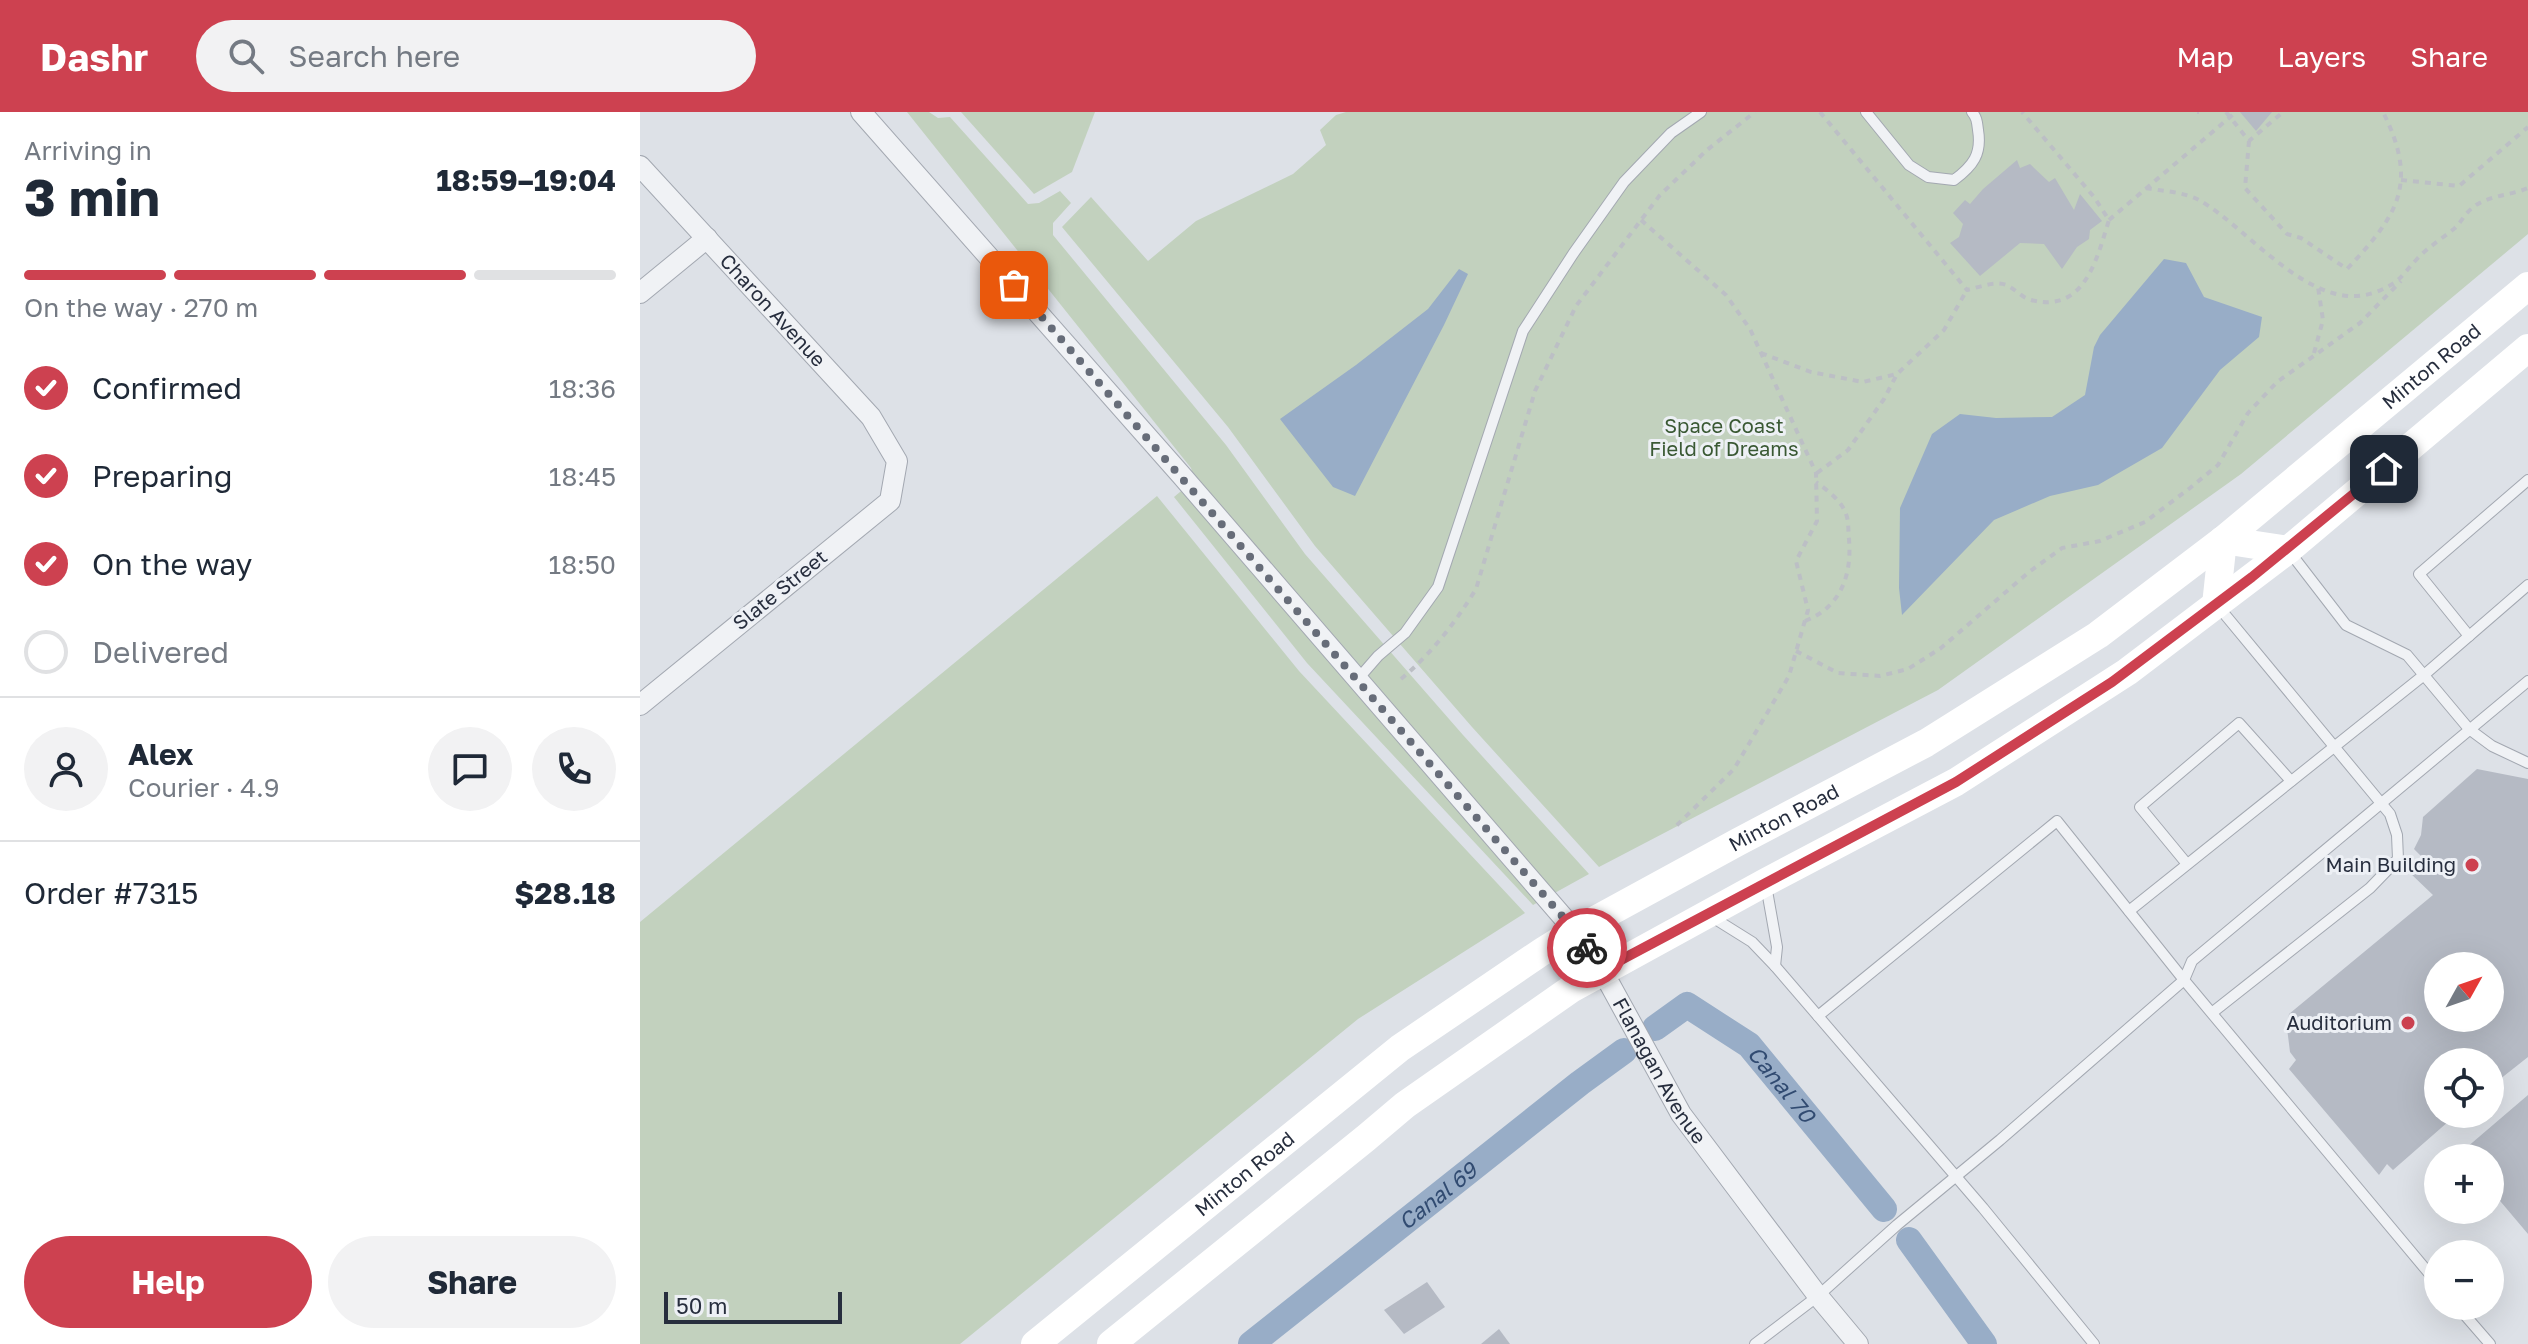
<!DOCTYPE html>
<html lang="en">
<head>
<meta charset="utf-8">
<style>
	body { margin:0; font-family:"Golos Text",sans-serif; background:#f2f2f3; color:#1f2937; height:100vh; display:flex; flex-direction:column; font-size:30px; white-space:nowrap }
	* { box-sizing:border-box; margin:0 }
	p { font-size:26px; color:#747a83 }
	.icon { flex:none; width:44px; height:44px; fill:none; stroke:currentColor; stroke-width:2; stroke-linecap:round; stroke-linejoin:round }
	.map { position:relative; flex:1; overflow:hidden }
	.panel { display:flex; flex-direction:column; background:#fff; width:640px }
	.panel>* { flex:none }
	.needle { width:52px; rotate:50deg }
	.controls { position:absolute; left:1784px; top:840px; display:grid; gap:16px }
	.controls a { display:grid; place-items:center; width:80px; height:80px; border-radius:50%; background:#fff; box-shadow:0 8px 32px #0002; font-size:40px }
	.scale { position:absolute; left:24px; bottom:20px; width:178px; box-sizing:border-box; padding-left:8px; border:4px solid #272e3e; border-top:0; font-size:22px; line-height:28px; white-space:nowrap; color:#272e3e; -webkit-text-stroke:6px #edf0f5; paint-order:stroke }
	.pin { position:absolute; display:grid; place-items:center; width:68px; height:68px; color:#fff; margin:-34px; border-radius:16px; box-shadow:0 4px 12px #0006 }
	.courier { position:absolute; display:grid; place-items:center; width:80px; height:80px; margin:-40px; border:6px solid #cd4150; border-radius:50%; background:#fff; color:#222; box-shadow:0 2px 10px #0007 }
	.headline em { font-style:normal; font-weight:700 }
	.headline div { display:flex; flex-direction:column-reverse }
	.headline { display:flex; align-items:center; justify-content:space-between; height:136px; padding:0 24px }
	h1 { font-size:52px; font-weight:700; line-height:60px }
	.bar { display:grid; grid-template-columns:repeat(4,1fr); gap:12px 8px; align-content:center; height:96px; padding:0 24px }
	.bar i { height:10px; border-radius:6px; background:#e0e1e3 }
	.bar .on { background:#cd4150 }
	.bar p { grid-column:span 4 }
	.line { display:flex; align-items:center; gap:20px; padding:0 24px; border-top:2px solid #e0e1e3 }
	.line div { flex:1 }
	.round { display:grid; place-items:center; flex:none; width:84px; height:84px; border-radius:42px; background:#f2f2f3 }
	ol { padding:0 24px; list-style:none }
	li { display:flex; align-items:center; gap:24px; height:88px }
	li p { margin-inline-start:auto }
	li .icon { padding:8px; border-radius:50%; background:#cd4150; color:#fff; stroke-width:4 }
	li:last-child { color:#747a83 }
	li i { width:44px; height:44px; border:4px solid #e0e1e3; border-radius:50% }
	.action { display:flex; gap:16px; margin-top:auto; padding:16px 24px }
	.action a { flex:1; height:92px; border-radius:48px; background:#cd4150; color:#fff; font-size:32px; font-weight:700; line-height:92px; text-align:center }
	.action a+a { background:#f2f2f3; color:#1f2937 }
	header { display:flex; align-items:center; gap:48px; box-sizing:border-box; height:112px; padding:0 40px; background:#cd4150; color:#fff }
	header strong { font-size:38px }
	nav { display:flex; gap:44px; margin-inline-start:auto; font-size:28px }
	.search { width:560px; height:72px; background:#f2f2f3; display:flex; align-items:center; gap:20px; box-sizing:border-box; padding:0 28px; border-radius:44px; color:#747a83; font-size:30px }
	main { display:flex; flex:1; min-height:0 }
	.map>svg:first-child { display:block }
	.green { fill:#c2d1be }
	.water { fill:#98adc7 }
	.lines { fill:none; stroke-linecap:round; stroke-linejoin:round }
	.canal { stroke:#98adc7; stroke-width:26 }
	.building { fill:#b5bac4; fill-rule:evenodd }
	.service-casing { stroke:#a3a8b1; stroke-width:12 }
	.minor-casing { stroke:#a3a8b1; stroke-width:22 }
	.path { stroke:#bcbfc5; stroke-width:4; stroke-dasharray:6 6; stroke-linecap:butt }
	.service { stroke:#f0f2f5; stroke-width:10 }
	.minor { stroke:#f0f2f5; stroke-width:20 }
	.secondary { stroke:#fff; stroke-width:28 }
	.done { stroke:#676d79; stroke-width:8; stroke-dasharray:0 14.4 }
	.route { stroke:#cd4150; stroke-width:10 }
	.poi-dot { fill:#cd4150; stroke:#edf0f5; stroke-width:3 }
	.labels { text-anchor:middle; stroke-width:6; stroke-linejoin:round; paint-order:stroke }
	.street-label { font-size:20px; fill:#272e3e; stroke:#edf0f5 }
	.park-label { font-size:20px; fill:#3a5934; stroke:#edf0f5 }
	.poi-label { font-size:20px; fill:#272e3e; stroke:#edf0f5; text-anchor:end }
	.water-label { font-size:22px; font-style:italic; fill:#314b71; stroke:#edf0f5 }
</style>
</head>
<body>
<header>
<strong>Dashr</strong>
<div class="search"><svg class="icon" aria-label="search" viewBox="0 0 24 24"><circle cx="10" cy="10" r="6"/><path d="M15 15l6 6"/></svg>Search here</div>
<nav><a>Map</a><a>Layers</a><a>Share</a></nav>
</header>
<main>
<section class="panel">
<div class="headline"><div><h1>3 min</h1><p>Arriving in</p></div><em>18:59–19:04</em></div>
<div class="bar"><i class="on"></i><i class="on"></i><i class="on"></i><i></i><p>On the way · 270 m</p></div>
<ol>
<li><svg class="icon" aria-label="check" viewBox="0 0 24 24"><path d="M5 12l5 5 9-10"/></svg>Confirmed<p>18:36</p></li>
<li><svg class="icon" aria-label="check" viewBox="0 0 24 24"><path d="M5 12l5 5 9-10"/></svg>Preparing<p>18:45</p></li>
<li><svg class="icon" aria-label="check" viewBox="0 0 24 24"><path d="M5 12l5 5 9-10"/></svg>On the way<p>18:50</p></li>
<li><i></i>Delivered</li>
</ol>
<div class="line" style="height:144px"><a class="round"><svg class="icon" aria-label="person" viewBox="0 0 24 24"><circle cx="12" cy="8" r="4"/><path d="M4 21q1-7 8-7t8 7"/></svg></a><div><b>Alex</b><p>Courier · 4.9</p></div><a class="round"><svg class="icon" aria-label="chat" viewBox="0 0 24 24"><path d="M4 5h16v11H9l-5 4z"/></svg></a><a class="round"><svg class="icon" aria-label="phone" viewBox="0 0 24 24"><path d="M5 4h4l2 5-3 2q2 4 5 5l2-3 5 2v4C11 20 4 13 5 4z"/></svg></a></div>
<div class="line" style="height:104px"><div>Order #7315</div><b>$28.18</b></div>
<div class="action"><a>Help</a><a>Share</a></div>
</section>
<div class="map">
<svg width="1888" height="1232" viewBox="0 0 1888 1232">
	<rect width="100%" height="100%" fill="#dde1e7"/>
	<!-- green -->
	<g class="green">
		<path d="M267,0H289L298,6L310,5L388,92L399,91L420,79L431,91L413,111V123L586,333L665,442L823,623L949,762L893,793L667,551L534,385C543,377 556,370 551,356Z"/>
		<path d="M321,0H455L432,60L394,82Z"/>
		<path d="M706,0H1888V122L1601,362L1298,578L959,755L832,615L675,434L588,315L422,115L451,85L508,149L556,109L653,62L686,33L680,18L696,3Z"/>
		<path d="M517,384L659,559L885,801L718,907L320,1232H0V810Z"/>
	</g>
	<!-- water -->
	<g class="water">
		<path d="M1524,147L1546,151L1564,185L1622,205L1619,225L1580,258L1522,336L1458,373L1410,384L1354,408L1262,503L1259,476L1260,396L1292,322L1320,302L1356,306L1412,305L1445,283L1454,235L1460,223Z"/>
		<path d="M819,157L828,162L804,213L715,384L693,375L640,307L716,253L788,197Z"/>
	</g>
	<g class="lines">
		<!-- canal -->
		<g class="canal">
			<path id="s1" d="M1015,916L1047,893L1109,933L1244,1097"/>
			<path d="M1269,1128L1344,1232"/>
			<path id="s2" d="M611,1232L940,971L984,939"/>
		</g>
	</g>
	<!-- building -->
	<g class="building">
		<path d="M1600,0H1632L1616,19Z"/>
		<path d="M1377,48L1380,56L1390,52L1409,70L1415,66L1434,98L1440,82L1462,109L1450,118L1449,127L1437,135L1422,157L1404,132L1380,131L1340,164L1310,131L1319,125L1323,112L1313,101L1325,88L1330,92L1343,77Z"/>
		<path d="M1837,657L1888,667V945L1850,975V950H1798V1002H1817L1753,1058L1747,1052L1739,1063L1649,957L1656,948L1650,940L1647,916L1649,902L1793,783L1769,760L1783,746L1774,737L1781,723L1783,705ZM1798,854H1850V906H1798Z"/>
		<path d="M1888,983V1122L1850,1077V1046H1823L1819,1042Z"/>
		<path d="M787,1170L805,1195L764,1222L744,1198Z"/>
		<path d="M859,1217L870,1232H841Z"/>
	</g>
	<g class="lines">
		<defs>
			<g id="service">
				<path d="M1226,0L1269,53L1288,65L1314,68C1333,54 1342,42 1338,18C1337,10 1337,6 1332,0"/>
				<path d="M1649,439L1706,513L1767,543L1829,617L1852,634L1888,651"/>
				<path d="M1829,524L1779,462L1888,368"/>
				<path d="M718,567L738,544L765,521L798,475L883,219L933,142L984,70L1031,21L1061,0"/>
				<path d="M1547,752L1500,695L1599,611L1651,669"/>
				<path d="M1126,773L1137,835L1135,854"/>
				<path d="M1489,799L1784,563L1888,473"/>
				<path d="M1072,805L1112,830L1135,854L1343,1096L1454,1232"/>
				<path d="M1573,900L1730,776L1758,747L1757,723L1750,702L1577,493"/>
				<path d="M1178,904L1417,709L1544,868L1798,1172"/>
				<path d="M1817,1194L1850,1232"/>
				<path d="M1115,1232L1178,1184L1257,1113L1360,1028L1544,868L1552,849L1888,569"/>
			</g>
			<g id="minor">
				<path id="s3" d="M221,0L542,364L935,819L962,858L1041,1002L1178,1184L1218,1232"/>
				<path id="s4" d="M0,54L231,305L257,349L250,389L0,593"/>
				<path d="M0,181L67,126"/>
			</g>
		</defs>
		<!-- service casing -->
		<use href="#service" class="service-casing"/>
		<!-- minor casing -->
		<use href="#minor" class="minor-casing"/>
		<!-- path -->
		<g class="path">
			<path d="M1180,0L1327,178C1340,175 1359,167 1370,175C1377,179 1383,186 1391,188C1445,202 1457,146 1469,108L1454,85L1382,0"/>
			<path d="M1557,0H1559"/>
			<path d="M1586,0L1609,29L1643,0"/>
			<path d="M1609,29L1605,76L1647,122L1661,126L1707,157C1758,103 1779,72 1743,0"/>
			<path d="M1761,68L1819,74L1888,15"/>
			<path d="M1506,76C1522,79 1544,80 1559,88C1609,116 1672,204 1736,180C1761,170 1760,165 1777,147C1788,135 1803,126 1815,116C1821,110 1825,102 1831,97C1846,83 1870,84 1888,76"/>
			<path d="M1001,108L1086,183L1110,217L1176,361L1177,409L1156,449L1168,498L1149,564L1094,657L1033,717"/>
			<path d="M1469,108L1596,0"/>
			<path d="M1121,241L1171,260L1223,270L1257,262L1304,218L1327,178"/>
			<path d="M1674,241L1683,208L1678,175"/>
			<path d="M1177,361L1208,338L1244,287L1257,262"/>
			<path d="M1165,509C1201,495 1212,463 1209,427C1208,420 1209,409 1206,402C1202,389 1187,378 1176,370"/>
			<path d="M1156,539L1198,561L1240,564L1268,557L1301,536L1389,460L1422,436L1460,429L1505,410L1550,376L1578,353L1608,301L1637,270L1720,211L1761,169"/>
			<path d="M761,567C792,541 815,511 836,477L895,279L936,194L1020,83L1067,38L1115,0"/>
		</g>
		<!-- service -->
		<use href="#service" class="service"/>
		<!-- minor -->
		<use href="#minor" class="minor"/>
		<!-- secondary -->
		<g class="secondary">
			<path d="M1583,428L1648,438"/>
			<path d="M1576,493L1583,428"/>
			<path id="s5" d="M395,1232L760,936L903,839L935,819L1098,730L1286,631L1458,523L1583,428L1888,174"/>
			<path d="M471,1232L726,1026L765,993L931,877L1126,770L1316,670L1487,560L1648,438L1888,236"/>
		</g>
	</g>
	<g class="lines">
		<!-- done -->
		<path class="done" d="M374,173L935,819L947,836"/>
		<!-- route -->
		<path class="route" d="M947,836L962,858L1316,670L1472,570L1612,465L1744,357"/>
	</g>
	<!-- markers -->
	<g class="poi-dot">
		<circle cx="1832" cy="753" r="8"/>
		<circle cx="1768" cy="911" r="8"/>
	</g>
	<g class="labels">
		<!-- street labels -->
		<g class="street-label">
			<text dy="7" stroke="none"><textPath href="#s4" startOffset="196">Charon Avenue</textPath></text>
			<text dy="7" stroke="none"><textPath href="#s5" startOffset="1710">Minton Road</textPath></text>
			<text transform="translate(140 478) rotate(-39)" y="7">Slate Street</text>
			<text dy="7" stroke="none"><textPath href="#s5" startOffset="918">Minton Road</textPath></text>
			<text dy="7" stroke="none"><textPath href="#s3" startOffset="1250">Flanagan Avenue</textPath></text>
			<text dy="7" stroke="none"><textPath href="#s5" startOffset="270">Minton Road</textPath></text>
		</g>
		<!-- park labels -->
		<g class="park-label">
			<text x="1084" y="321">Space Coast<tspan x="1084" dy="23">Field of Dreams</tspan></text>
		</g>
		<!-- poi labels -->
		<g class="poi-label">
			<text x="1816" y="760">Main Building</text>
			<text x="1752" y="918">Auditorium</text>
		</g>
		<!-- water labels -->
		<g class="water-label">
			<text dy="8" stroke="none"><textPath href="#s1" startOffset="164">Canal 70</textPath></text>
			<text dy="8" stroke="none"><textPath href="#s2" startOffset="238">Canal 69</textPath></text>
		</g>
	</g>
</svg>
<div class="controls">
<a><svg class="needle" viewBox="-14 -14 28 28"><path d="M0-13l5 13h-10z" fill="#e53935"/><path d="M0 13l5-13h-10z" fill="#747a83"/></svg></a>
<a><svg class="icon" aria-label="locate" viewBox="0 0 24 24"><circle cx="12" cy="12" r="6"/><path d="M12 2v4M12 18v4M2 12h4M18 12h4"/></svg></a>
<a>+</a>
<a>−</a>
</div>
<div class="scale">50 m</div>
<div class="pin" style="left:374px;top:173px;background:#ea580c"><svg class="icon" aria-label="bag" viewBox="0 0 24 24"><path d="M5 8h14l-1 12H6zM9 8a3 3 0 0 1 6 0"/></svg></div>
<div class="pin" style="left:1744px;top:357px;background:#1f2937"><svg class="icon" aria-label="home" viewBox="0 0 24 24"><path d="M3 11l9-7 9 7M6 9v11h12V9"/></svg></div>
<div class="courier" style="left:947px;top:836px"><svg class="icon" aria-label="bike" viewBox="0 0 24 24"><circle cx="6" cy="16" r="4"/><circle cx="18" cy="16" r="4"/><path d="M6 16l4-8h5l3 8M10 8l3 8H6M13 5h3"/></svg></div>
</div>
</main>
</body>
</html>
